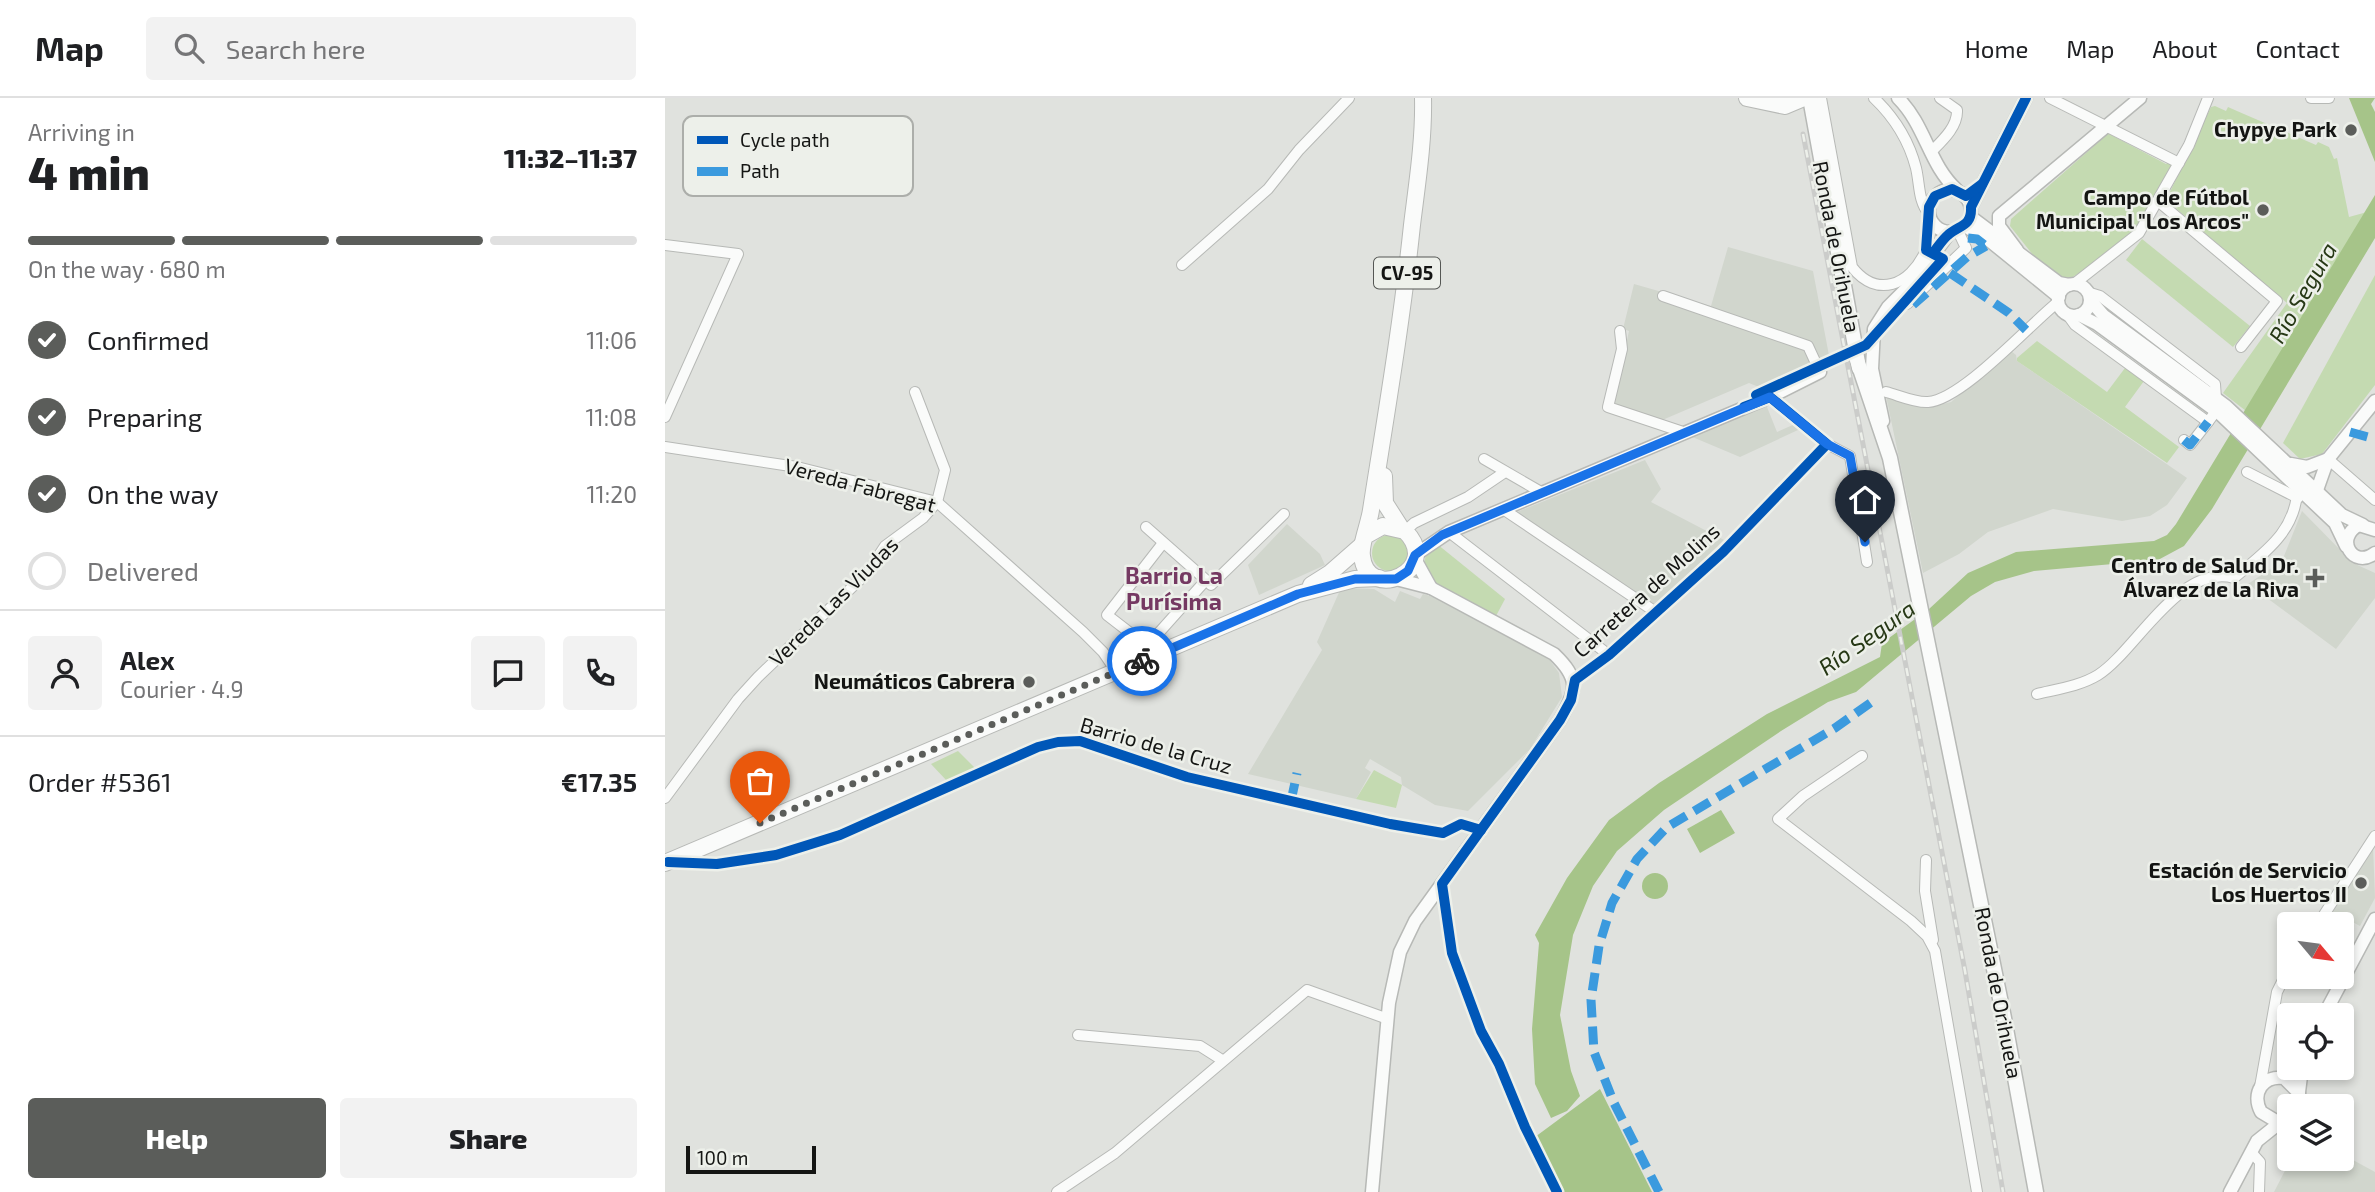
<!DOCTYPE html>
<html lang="en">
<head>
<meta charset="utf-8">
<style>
	body { margin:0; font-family:"Exo 2",sans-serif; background:#f2f2f2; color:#202124; height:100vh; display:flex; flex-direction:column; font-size:26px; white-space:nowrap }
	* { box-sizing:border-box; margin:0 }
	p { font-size:23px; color:#757577 }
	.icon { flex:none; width:38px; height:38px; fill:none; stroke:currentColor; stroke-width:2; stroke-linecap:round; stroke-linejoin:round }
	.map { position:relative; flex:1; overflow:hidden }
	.side { display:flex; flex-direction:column; background:#fff; width:665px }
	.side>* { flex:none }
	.needle { width:46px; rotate:119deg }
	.controls { position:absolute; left:1612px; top:814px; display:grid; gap:14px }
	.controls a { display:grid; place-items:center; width:77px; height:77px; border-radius:7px; background:#fff; box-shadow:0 4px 10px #0003; font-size:35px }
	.scale { position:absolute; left:21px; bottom:18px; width:130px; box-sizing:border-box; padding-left:7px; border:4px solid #141513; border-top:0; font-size:19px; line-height:24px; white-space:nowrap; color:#141513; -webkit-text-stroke:5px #edf0ea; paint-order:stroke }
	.pin { position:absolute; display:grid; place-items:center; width:60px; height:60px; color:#fff; margin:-72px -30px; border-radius:50% 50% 50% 0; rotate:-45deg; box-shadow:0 0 7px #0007 }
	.pin .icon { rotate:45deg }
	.courier { position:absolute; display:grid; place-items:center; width:70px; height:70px; margin:-35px; border:5px solid #1a73e8; border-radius:50%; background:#fff; color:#222; box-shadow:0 2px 9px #0007 }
	.overview em { font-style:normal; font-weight:800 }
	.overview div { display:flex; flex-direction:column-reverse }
	.overview { display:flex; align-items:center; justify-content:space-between; height:119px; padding:0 28px }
	h1 { font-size:46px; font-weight:800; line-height:52px }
	.bar { display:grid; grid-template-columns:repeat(4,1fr); gap:10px 7px; align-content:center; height:84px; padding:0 28px }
	.bar i { height:9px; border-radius:5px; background:#e0e0e0 }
	.bar .selected { background:#5b5d5a }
	.bar p { grid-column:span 4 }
	.line { display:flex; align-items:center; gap:18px; padding:0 28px; border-top:2px solid #e0e0e0 }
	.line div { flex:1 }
	.round { display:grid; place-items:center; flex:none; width:74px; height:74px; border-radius:7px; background:#f2f2f2 }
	ol { padding:0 28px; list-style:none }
	li { display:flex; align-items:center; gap:21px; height:77px }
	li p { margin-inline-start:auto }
	li .icon { padding:7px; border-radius:50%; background:#5b5d5a; color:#fff; stroke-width:4 }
	li:last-child { color:#757577 }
	li i { width:38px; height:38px; border:4px solid #e0e0e0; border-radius:50% }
	.button { display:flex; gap:14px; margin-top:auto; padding:14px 28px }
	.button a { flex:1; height:80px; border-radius:7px; background:#5b5d5a; color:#fff; font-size:28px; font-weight:800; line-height:80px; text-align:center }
	.button a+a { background:#f2f2f2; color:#202124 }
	header { display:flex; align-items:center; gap:42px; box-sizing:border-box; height:98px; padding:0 35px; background:#fff; border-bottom:2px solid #e0e0e0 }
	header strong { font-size:33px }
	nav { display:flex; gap:38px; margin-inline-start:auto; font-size:24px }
	.search { width:490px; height:63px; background:#f2f2f2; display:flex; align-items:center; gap:18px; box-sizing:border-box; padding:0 24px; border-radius:7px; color:#757577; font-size:26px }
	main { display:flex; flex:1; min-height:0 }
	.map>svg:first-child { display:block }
	.built { fill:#d1d6cd }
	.green { fill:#c4dab1 }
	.water { fill:#a6c489 }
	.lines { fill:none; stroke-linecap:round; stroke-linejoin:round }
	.minor-casing { stroke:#b7b9b6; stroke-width:12 }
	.tertiary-casing { stroke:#b7b9b6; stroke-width:15 }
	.secondary-casing { stroke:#b7b9b6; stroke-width:17 }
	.primary-casing { stroke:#b7b9b6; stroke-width:18 }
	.minor { stroke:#fafbfa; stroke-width:10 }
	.tertiary { stroke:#fafbfa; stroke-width:12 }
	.secondary { stroke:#fafbfa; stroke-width:14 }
	.primary { stroke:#fafbfa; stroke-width:16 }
	.rail-casing { stroke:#cbccca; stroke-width:5 }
	.rail { stroke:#edf0ea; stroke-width:2.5; stroke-dasharray:8; stroke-linecap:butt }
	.quiet { stroke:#3b9ade; stroke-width:9; stroke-dasharray:18 9; stroke-linecap:butt }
	.cycleway-casing { stroke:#edf0ea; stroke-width:15 }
	.cycleway { stroke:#0057b8; stroke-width:10 }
	.done { stroke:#5b5d5a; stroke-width:7; stroke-dasharray:0 12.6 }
	.route { stroke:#1a73e8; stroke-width:9 }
	.poi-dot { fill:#5b5d5a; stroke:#edf0ea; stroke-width:2.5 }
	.labels { text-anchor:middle; stroke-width:5; stroke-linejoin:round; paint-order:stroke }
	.shield { fill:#edf0ea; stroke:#555754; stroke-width:2 }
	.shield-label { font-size:19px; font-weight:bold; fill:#141513 }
	.poi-label { font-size:21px; font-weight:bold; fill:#141513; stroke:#edf0ea; text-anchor:end }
	.street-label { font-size:21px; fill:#141513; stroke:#edf0ea }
	.water-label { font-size:23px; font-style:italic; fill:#263815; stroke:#edf0ea }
	.neighbourhood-label { font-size:23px; font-weight:bold; fill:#753962; stroke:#edf0ea }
	.key { fill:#edf0ea; stroke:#acaeaa; stroke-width:2 }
	.key-label { font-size:19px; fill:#141513 }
</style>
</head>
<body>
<header>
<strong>Map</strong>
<div class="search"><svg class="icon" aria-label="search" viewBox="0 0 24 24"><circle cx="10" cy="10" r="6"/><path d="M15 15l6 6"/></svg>Search here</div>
<nav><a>Home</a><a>Map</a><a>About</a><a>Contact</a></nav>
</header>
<main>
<section class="side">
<div class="overview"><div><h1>4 min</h1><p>Arriving in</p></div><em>11:32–11:37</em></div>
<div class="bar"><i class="selected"></i><i class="selected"></i><i class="selected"></i><i></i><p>On the way · 680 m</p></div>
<ol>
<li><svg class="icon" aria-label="check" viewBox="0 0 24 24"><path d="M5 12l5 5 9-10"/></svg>Confirmed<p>11:06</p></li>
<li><svg class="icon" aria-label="check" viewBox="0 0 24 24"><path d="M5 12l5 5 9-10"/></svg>Preparing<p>11:08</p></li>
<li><svg class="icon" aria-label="check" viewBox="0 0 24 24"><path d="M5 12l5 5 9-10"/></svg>On the way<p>11:20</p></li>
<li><i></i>Delivered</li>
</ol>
<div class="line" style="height:126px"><a class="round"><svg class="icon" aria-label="person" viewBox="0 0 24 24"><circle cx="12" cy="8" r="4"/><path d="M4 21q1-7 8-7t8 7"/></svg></a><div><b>Alex</b><p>Courier · 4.9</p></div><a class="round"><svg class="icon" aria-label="chat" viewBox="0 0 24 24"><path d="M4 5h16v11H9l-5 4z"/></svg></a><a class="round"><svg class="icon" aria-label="phone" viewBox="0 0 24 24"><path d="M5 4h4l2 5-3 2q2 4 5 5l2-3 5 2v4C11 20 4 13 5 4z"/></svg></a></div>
<div class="line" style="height:91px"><div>Order #5361</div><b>€17.35</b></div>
<div class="button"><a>Help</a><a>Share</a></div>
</section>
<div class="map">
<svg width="1710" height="1094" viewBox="0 0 1710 1094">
	<rect width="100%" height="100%" fill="#e0e2de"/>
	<!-- built -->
	<g class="built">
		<path d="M1063,149L1148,173L1166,268L1106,294L1084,285L995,323L948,308L964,233L958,231L969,186L1046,208Z"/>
		<path d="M1346,253L1351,257L1352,263L1522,380L1502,407L1485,418L1457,423L1388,411L1323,434L1294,456L1258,475L1221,298L1262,310L1286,304Z"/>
		<path d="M1100,304L1112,334L1130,326L1133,332L1075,359L1025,338Z"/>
		<path d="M980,362L996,391L986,404L1059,442L989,509L852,414Z"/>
		<path d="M1637,413L1688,465L1710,475V500L1671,551L1583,486L1617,463Z"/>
		<path d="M622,426L655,456L660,467L594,497L583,467Z"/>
		<path d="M676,490L709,491L730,504L735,493L755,501L758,496L769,499L884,561L894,575L897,599L865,651L803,713L770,707L737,687L736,679L705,661L700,670L706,674L691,701L583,676L657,552L652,544Z"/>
		<path d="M1708,747L1710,800L1695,828L1665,812Z"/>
		<path d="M1677,1056L1710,1074V1094H1609L1626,1061L1676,1060Z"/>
	</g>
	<!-- green -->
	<g class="green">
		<path d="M1550,8L1561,13L1563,9L1572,13L1651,47L1653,44L1664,49L1669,61L1672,60L1684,119L1702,114L1581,313L1558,295L1622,205L1501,102L1546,9Z"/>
		<path d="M1446,33L1451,35L1448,38L1501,66L1505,63L1508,66L1473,130L1419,172L1401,183L1368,157L1345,128L1346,121Z"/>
		<path d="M1477,141L1585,228L1568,249L1461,162Z"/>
		<path d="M1710,177V287L1657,356L1635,361L1618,345Z"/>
		<path d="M1372,243L1442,294L1460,270L1479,283L1460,309L1514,349L1502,365L1352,263V260Z"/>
		<circle cx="725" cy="455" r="18"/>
		<path d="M772,446L840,501L831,518L765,483L758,471L761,456Z"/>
		<path d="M293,653L310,670L282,683L266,666Z"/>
		<path d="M709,672L737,687L731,710L691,701Z"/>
	</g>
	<!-- water -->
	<g class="water">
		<path d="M1684,0H1710L1706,6L1710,14V64Z"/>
		<path d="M1710,97V140L1547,411L1519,448L1493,462L1369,473L1330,484L1306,498L1191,594L1163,604L1116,633L999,712L952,753L928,788L908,837L895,917L906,973L915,998L902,1013L886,1020L870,986L867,931L874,845L870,837L902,780L944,722L994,685L1102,616L1215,559L1217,545L1264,511L1303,475L1351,454L1489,443L1502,437L1511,426Z"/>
		<path d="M1056,712L1070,735L1035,755L1022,731Z"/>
		<circle cx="990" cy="788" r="13"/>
		<path d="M935,991L987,1094H898L870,1039Z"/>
	</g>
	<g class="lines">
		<defs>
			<g id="minor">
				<path d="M1156,0L1187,169C1212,201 1245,187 1260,154C1265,144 1265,132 1266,122"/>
				<path d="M1209,0C1229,19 1244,43 1251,70C1255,87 1253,103 1264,116"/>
				<path d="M1385,0L1514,65"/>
				<path d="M1646,0H1664"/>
				<path d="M1267,53C1278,42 1293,28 1292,12L1275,0"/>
				<path d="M1494,104L1612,203L1576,249"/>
				<path d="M0,147L73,156L0,319"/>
				<path d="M517,167L603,91L634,52L684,0"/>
				<path d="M1409,186L1474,135L1524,47L1543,0"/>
				<path d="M1422,194L1435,198L1550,286L1551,301"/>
				<path d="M998,198L1143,248L1155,274"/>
				<path d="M1242,206L1301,150L1293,133"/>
				<path d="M1402,216L1410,227L1543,324L1551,313"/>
				<path d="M955,233L957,251L943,309L1018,334"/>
				<path d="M1221,294C1233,297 1250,305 1263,304C1297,302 1365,226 1393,204"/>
				<path d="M1105,299L1162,346L1185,358L1202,464"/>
				<path d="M1519,342L1525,347L1543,324"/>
				<path d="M0,349L132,369L272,404L418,534L438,554L451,573"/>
				<path d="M819,361L876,394"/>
				<path d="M1663,361L1710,402"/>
				<path d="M1582,374L1633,400"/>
				<path d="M838,411L992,515"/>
				<path d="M481,429L541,482"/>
				<path d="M740,433L749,425L803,399L840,374"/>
				<path d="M784,434L944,557"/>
				<path d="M482,548L442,517L498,445"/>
				<path d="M486,559L482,548L541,482L546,487L619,416"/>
				<path d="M910,582L944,557L1058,454L1162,346"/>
				<path d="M1372,596C1393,591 1415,588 1433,577C1470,554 1514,465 1569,480C1601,453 1631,434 1633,388"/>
				<path d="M1197,658L1138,698L1113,721L1246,823L1262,838L1270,853L1312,1094"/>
				<path d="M0,700L73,601L93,579L203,474L220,448L258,420L272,404L280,372L250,294"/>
				<path d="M1261,762L1260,793L1268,842"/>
				<path d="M10,764L52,766L111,757L175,737L373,649L393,644L415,643L522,679L725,726L778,735L796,726L816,732"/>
				<path d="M1653,826L1710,738"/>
				<path d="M413,937L535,948L557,962"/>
				<path d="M1595,989L1612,894L1624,870"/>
				<path d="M1586,1054L1595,1064L1594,1094"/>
				<path d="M392,1094L450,1055L642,892L723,921"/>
			</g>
			<g id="tertiary">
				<path d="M1233,0C1261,28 1264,67 1292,92"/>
				<circle cx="1285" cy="113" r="21"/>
				<path d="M1306,109L1361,0"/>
				<path d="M1306,119L1394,185L1404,187"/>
				<path d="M1300,128L1325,143L1394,199"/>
				<path d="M1352,152L1334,128V118L1475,0"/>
				<circle cx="1409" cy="202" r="16"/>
				<path d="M1425,202L1438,217L1561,308L1677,417L1698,427"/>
				<path d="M1414,217L1432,226L1555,316L1670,425L1681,448"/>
				<path d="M1218,323L1207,271L1209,231L1223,209L1250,182L1285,134"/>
				<path d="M1626,366L1642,369L1663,361"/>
				<path d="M1652,392L1663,361L1710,303"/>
				<path d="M1710,432L1694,427C1669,440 1688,472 1710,455"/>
				<path d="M750,457L784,434L1105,299L1155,274"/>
				<path d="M750,461L766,490"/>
				<path d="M1659,917L1710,821"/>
				<path d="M1634,994L1637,970"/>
				<path d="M1624,1020L1611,1023L1596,1014C1586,995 1598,977 1619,980L1634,995V1008"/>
				<path d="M707,1094L724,905L735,854L750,823L895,622C912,592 915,581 889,556L766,490L731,481"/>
				<path d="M1565,1094L1592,1043L1617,1023"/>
			</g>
			<g id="secondary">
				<path d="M1145,0L1194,270"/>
				<path d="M1192,262L1225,360L1339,920L1371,1094"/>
			</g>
			<g id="primary">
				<path d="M1082,0L1120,8L1139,0"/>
				<path d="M719,378L720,405L736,430"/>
				<path d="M702,437L718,428L740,433C779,472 702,506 697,458C695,447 704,426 706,412C721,317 737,223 747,127C752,86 759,42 758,0"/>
				<path d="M646,487L665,475L697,447"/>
				<path d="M0,765L633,496L690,481L714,480"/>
			</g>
		</defs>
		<!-- minor casing -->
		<use href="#minor" class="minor-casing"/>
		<!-- tertiary casing -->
		<use href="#tertiary" class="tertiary-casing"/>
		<!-- secondary casing -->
		<use href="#secondary" class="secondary-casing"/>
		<!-- primary casing -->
		<use href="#primary" class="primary-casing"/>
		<!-- minor -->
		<use href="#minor" class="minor"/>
		<!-- tertiary -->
		<use href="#tertiary" class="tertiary"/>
		<!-- secondary -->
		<use href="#secondary" class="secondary"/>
		<!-- primary -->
		<use href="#primary" class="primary"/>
		<defs>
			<path id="rail" d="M1138,36L1300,873L1338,1094"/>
		</defs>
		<!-- rail casing -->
		<use href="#rail" class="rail-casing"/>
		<!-- rail -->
		<use href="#rail" class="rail"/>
		<!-- quiet -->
		<g class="quiet">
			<path d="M1303,140L1312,141L1321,148"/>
			<path d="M1285,175L1344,215L1361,232"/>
			<path d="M1248,207L1302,159L1321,148"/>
			<path d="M1685,334L1710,341"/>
			<path d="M1519,342L1525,347L1543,324"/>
			<path d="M626,703L632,675"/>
			<path d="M994,1094L949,1005L929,954L926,902L934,848L947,805L972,761L1002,729L1170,630L1208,603"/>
		</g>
		<defs>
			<g id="cycleway">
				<path d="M1268,155C1273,149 1277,142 1283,137C1294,127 1307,129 1306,109L1361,0"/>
				<path d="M1091,297L1201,247L1278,161L1261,152L1264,109L1270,98L1287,91L1301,98L1317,86"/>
				<path d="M3,764L52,766L111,757L175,737L373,649L393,644L415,643L522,679L725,726L778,735L796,726L816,732"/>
				<path d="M892,1094L860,1029L834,966L816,933L787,855L777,786L895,622L906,602L910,582L944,557L1058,454L1162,346L1105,299L1079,309"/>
			</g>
		</defs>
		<!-- cycleway casing -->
		<use href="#cycleway" class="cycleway-casing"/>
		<!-- cycleway -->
		<use href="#cycleway" class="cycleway"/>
	</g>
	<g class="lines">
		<!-- done -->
		<path class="done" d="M95,725L477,563"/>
		<!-- route -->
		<path class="route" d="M477,563L633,496L690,481H731L743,473L750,457L777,437L1105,299L1162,346L1185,358L1200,444"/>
	</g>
	<!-- markers -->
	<g class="poi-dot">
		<circle cx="1686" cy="32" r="7"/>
		<circle cx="1598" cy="112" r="7"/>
		<path d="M1646.5 469.5h7v7h7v7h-7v7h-7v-7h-7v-7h7z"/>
		<circle cx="364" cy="584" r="7"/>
		<circle cx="1696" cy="785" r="7"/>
	</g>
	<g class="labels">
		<!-- shield labels -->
		<rect class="shield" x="709" y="159.5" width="66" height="31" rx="5"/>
		<g class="shield-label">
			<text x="742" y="182">CV-95</text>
		</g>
		<!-- poi labels -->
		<g class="poi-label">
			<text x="1672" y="39">Chypye Park</text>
			<text x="1584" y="107">Campo de Fútbol<tspan x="1584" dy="24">Municipal "Los Arcos"</tspan></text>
			<text x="1634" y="475">Centro de Salud Dr.<tspan x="1634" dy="24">Álvarez de la Riva</tspan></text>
			<text x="350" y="591">Neumáticos Cabrera</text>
			<text x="1682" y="780">Estación de Servicio<tspan x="1682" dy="24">Los Huertos II</tspan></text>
		</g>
		<!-- street labels -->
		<g class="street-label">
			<text transform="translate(1171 149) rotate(79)" y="7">Ronda de Orihuela</text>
			<text transform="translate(195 388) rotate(15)" y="7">Vereda Fabregat</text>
			<text transform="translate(982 493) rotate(-42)" y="7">Carretera de Molins</text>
			<text transform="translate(169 504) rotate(-45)" y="7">Vereda Las Viudas</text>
			<text transform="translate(491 648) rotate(16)" y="7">Barrio de la Cruz</text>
			<text transform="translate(1333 895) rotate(79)" y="7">Ronda de Orihuela</text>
		</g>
		<!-- water labels -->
		<g class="water-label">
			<text transform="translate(1638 195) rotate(-60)" y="8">Río Segura</text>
			<text transform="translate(1202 540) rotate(-35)" y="8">Río Segura</text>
		</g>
		<!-- neighbourhood labels -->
		<g class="neighbourhood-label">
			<text x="509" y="486">Barrio La<tspan x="509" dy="26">Purísima</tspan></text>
		</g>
	</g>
	<!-- legend -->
	<rect x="18" y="18" width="230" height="80" rx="10" class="key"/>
	<rect x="32" y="38" width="31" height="8" fill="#0057b8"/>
	<rect x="32" y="69" width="31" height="9" fill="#3b9ade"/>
	<g class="key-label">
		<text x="75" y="49">Cycle path</text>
		<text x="75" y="80">Path</text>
	</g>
</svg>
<div class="controls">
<a><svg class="needle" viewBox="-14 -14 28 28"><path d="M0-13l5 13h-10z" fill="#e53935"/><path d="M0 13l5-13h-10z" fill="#757577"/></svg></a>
<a><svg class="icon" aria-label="locate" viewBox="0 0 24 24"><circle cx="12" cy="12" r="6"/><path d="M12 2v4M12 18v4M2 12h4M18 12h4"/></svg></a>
<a><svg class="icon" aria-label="layers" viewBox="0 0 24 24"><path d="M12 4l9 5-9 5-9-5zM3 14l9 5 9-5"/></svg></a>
</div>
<div class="scale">100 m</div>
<div class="pin" style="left:95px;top:725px;background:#ea580c"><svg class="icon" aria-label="bag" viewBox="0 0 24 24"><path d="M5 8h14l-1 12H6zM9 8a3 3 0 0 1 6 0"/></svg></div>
<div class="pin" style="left:1200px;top:444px;background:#1f2937"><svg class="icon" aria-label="home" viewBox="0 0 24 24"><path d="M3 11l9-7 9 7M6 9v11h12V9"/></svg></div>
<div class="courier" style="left:477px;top:563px"><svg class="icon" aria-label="bike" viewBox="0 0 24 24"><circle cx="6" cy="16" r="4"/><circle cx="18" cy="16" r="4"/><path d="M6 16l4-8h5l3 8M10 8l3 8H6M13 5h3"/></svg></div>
</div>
</main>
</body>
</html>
